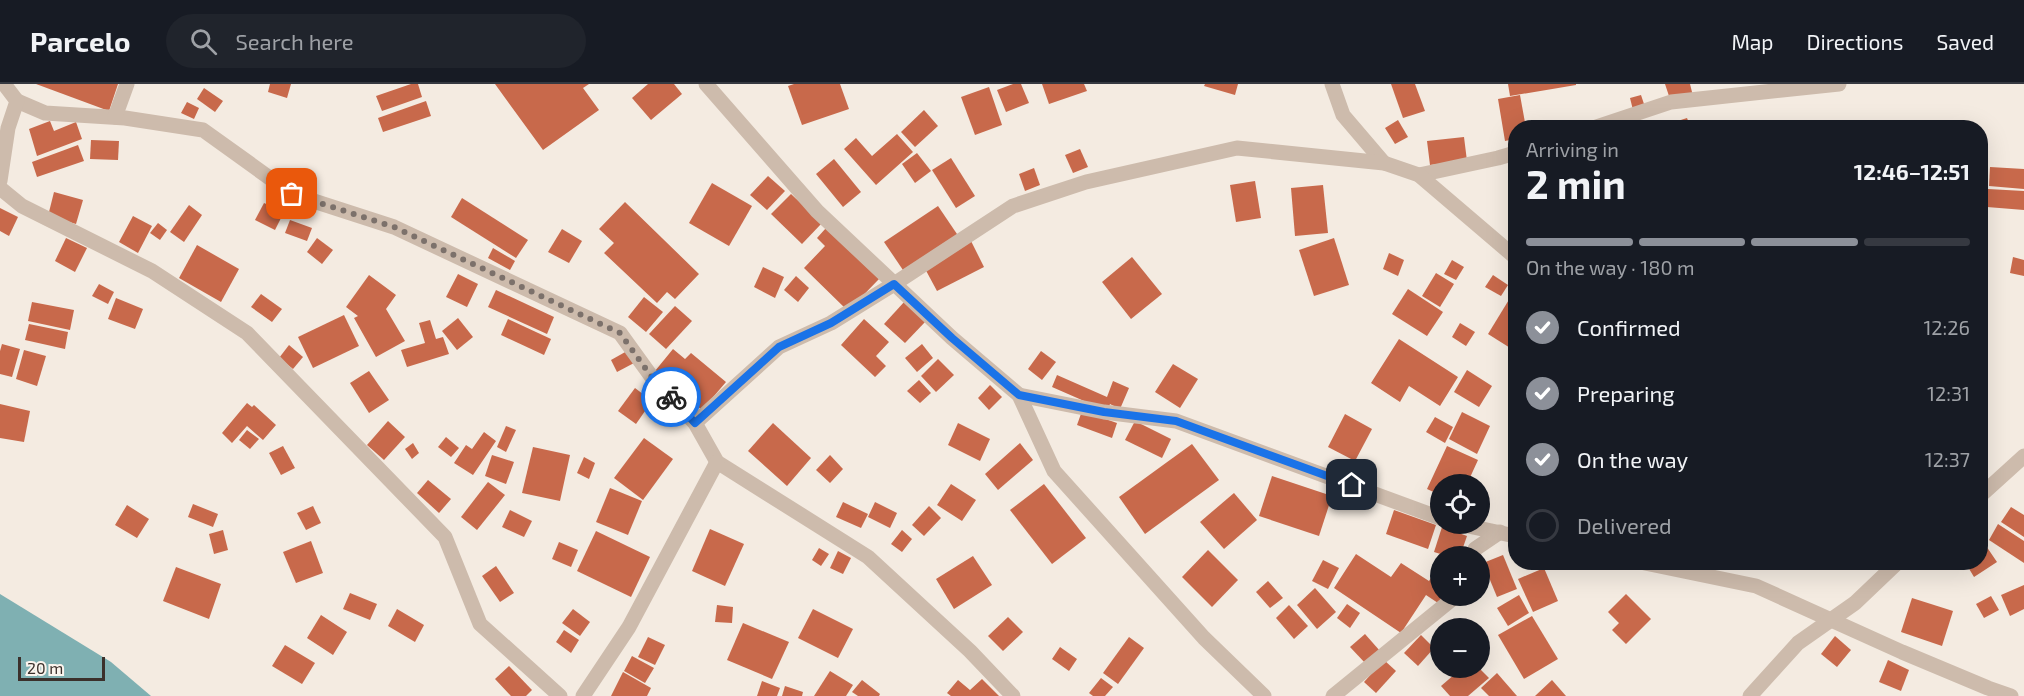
<!DOCTYPE html>
<html lang="en">
<head>
<meta charset="utf-8">
<style>
	body { margin:0; font-family:"Exo 2",sans-serif; background:#20242c; color:#f1f3f6; height:100vh; display:flex; flex-direction:column; font-size:22px; white-space:nowrap }
	* { box-sizing:border-box; margin:0 }
	p { font-size:20px; color:#9ea1a6 }
	.icon { flex:none; width:33px; height:33px; fill:none; stroke:currentColor; stroke-width:2; stroke-linecap:round; stroke-linejoin:round }
	.map { position:relative; flex:1; overflow:hidden }
	.details { position:absolute; left:1508px; top:36px; width:480px; height:450px; display:flex; flex-direction:column; background:#171b24; border-radius:24px; box-shadow:0 6px 24px #0002 }
	.details>* { flex:none }
	.controls { position:absolute; left:1430px; top:390px; display:grid; gap:12px }
	.controls a { display:grid; place-items:center; width:60px; height:60px; border-radius:50%; background:#171b24; box-shadow:0 6px 24px #0002; font-size:30px }
	.scale { position:absolute; left:18px; bottom:15px; width:87px; box-sizing:border-box; padding-left:6px; border:3px solid #3b302b; border-top:0; font-size:16px; line-height:21px; white-space:nowrap; color:#3b302b; -webkit-text-stroke:4px #fbf5ee; paint-order:stroke }
	.pin { position:absolute; display:grid; place-items:center; width:51px; height:51px; color:#fff; margin:-26px; border-radius:12px; box-shadow:0 3px 9px #0006 }
	.courier { position:absolute; display:grid; place-items:center; width:60px; height:60px; margin:-30px; border:4px solid #1a73e8; border-radius:50%; background:#fff; color:#222; box-shadow:0 2px 8px #0007 }
	.overview em { font-style:normal; font-weight:700 }
	.overview div { display:flex; flex-direction:column-reverse }
	.overview { display:flex; align-items:center; justify-content:space-between; height:102px; padding:0 18px }
	h1 { font-size:39px; font-weight:700; line-height:45px }
	.bar { display:grid; grid-template-columns:repeat(4,1fr); gap:9px 6px; align-content:center; height:72px; padding:0 18px }
	.bar i { height:8px; border-radius:4px; background:#363941 }
	.bar .selected { background:#8c9099 }
	.bar p { grid-column:span 4 }
	ol { padding:0 18px; list-style:none }
	li { display:flex; align-items:center; gap:18px; height:66px }
	li p { margin-inline-start:auto }
	li .icon { padding:6px; border-radius:50%; background:#8c9099; color:#fff; stroke-width:4 }
	li:last-child { color:#9ea1a6 }
	li i { width:33px; height:33px; border:3px solid #363941; border-radius:50% }
	header { display:flex; align-items:center; gap:36px; box-sizing:border-box; height:84px; padding:0 30px; background:#171b24; border-bottom:2px solid #363941 }
	header strong { font-size:28px }
	nav { display:flex; gap:33px; margin-inline-start:auto; font-size:21px }
	.search { width:420px; height:54px; background:#20242c; display:flex; align-items:center; gap:15px; box-sizing:border-box; padding:0 21px; border-radius:33px; color:#9ea1a6; font-size:22px }
	.map>svg:first-child { display:block }
	.water { fill:#7fb0b2 }
	.building { fill:#c8694b }
	.lines { fill:none; stroke-linecap:round; stroke-linejoin:round }
	.minor { stroke:#cdbbac; stroke-width:15 }
	.done { stroke:#7c716b; stroke-width:6; stroke-dasharray:0 10.8 }
	.route { stroke:#1a73e8; stroke-width:8 }
</style>
</head>
<body>
<header>
<strong>Parcelo</strong>
<div class="search"><svg class="icon" aria-label="search" viewBox="0 0 24 24"><circle cx="10" cy="10" r="6"/><path d="M15 15l6 6"/></svg>Search here</div>
<nav><a>Map</a><a>Directions</a><a>Saved</a></nav>
</header>
<div class="map">
<svg width="2024" height="612" viewBox="0 0 2024 612">
	<rect width="100%" height="100%" fill="#f4ebe1"/>
	<!-- water -->
	<path class="water" d="M0,510L111,578L151,612H0Z"/>
	<!-- building -->
	<g class="building">
		<path d="M36,0H118L109,27Z"/>
		<path d="M270,0H291L287,14L268,8Z"/>
		<path d="M411,0H418L422,13L382,27L376,12Z"/>
		<path d="M495,0H589L583,4L599,26L543,66Z"/>
		<path d="M648,0H674L682,10L651,36L632,14Z"/>
		<path d="M794,0H840L849,25L802,41L788,2Z"/>
		<path d="M1013,0H1021L1029,19L1006,28L997,6Z"/>
		<path d="M1042,0H1084L1087,7L1049,20Z"/>
		<path d="M1205,0H1238L1235,11L1204,2Z"/>
		<path d="M1391,0H1415L1425,27L1403,34Z"/>
		<path d="M1508,0H1576V1L1510,12Z"/>
		<path d="M1665,0H1690L1693,12L1671,18Z"/>
		<path d="M989,3L1002,41L975,51L961,13Z"/>
		<path d="M204,4L223,17L215,28L197,15Z"/>
		<path d="M1520,11L1526,44H1515V55L1505,57L1498,15Z"/>
		<path d="M1641,11L1645,23L1633,26L1630,14Z"/>
		<path d="M426,17L431,32L383,48L378,34Z"/>
		<path d="M187,18L199,24L194,35L181,29Z"/>
		<path d="M924,26L938,42L915,63L901,48Z"/>
		<path d="M1687,34L1691,44H1659V43Z"/>
		<path d="M1398,36L1408,53L1395,60L1385,44Z"/>
		<path d="M50,37L54,47L76,38L82,55L37,72L29,45Z"/>
		<path d="M897,50L913,68L876,101L844,65L856,54L872,72Z"/>
		<path d="M1464,53L1467,77L1430,81L1427,57Z"/>
		<path d="M91,56L119,57L118,76L90,75Z"/>
		<path d="M78,61L84,77L37,93L32,78Z"/>
		<path d="M1080,65L1088,83L1073,89L1065,71Z"/>
		<path d="M917,69L931,87L915,99L902,80Z"/>
		<path d="M951,74L975,112L956,124L932,86Z"/>
		<path d="M834,75L861,108L843,123L816,90Z"/>
		<path d="M1990,83L2024,85V105L1989,102Z"/>
		<path d="M1034,84L1040,101L1025,107L1019,90Z"/>
		<path d="M768,92L785,107L767,126L750,111Z"/>
		<path d="M1255,97L1261,134L1236,138L1230,101Z"/>
		<path d="M712,99L752,122L729,162L689,139Z"/>
		<path d="M1323,101L1328,149L1295,152L1291,104Z"/>
		<path d="M1988,105L2024,107V126L1987,123Z"/>
		<path d="M54,108L83,116L76,140L48,132Z"/>
		<path d="M791,110L822,139L802,160L771,130Z"/>
		<path d="M462,114L528,156L516,174L451,133Z"/>
		<path d="M625,118L699,190L675,215L667,208L657,219L604,169L614,159L599,145Z"/>
		<path d="M264,119L284,128L275,146L255,136Z"/>
		<path d="M189,121L202,131L184,158L170,148Z"/>
		<path d="M938,122L959,153L905,189L884,158Z"/>
		<path d="M0,124L18,133L9,152L0,147Z"/>
		<path d="M133,132L152,142L138,169L119,158Z"/>
		<path d="M290,136L312,144L307,157L285,149Z"/>
		<path d="M158,139L167,146L160,156L150,149Z"/>
		<path d="M826,144L879,195L848,227L804,184L825,162L817,154Z"/>
		<path d="M562,145L582,157L569,179L548,168Z"/>
		<path d="M66,154L87,164L75,188L55,177Z"/>
		<path d="M317,154L333,166L322,180L307,168Z"/>
		<path d="M1334,154L1349,201L1314,212L1299,166Z"/>
		<path d="M971,157L984,183L937,207L923,181Z"/>
		<path d="M197,161L239,185L221,218L179,194Z"/>
		<path d="M493,164L515,177L510,186L488,174Z"/>
		<path d="M1389,169L1404,176L1398,192L1383,185Z"/>
		<path d="M1132,173L1162,210L1131,235L1102,198Z"/>
		<path d="M2013,173L2024,176V192L2010,189Z"/>
		<path d="M1452,176L1464,183L1456,196L1444,190Z"/>
		<path d="M763,183L784,193L775,214L754,203Z"/>
		<path d="M1436,189L1454,200L1440,223L1422,212Z"/>
		<path d="M458,190L478,200L467,223L446,213Z"/>
		<path d="M369,191L396,211L386,225L405,257L376,273L354,234L358,232L346,223Z"/>
		<path d="M1493,191L1508,201L1501,212L1485,203Z"/>
		<path d="M796,192L809,204L798,218L784,206Z"/>
		<path d="M99,200L114,208L108,220L92,212Z"/>
		<path d="M1408,205L1443,228L1427,252L1392,230Z"/>
		<path d="M496,206L554,233L547,250L488,223Z"/>
		<path d="M261,210L282,225L272,238L251,223Z"/>
		<path d="M644,213L663,228L646,248L628,233Z"/>
		<path d="M116,214L143,225L135,245L108,235Z"/>
		<path d="M1510,214L1515,217V267L1488,250Z"/>
		<path d="M905,217L926,237L905,259L884,240Z"/>
		<path d="M32,218L74,226L70,246L28,237Z"/>
		<path d="M675,222L692,237L666,265L649,250Z"/>
		<path d="M344,231L359,262L313,284L298,253Z"/>
		<path d="M458,234L473,253L457,266L442,247Z"/>
		<path d="M508,235L551,255L544,271L501,251Z"/>
		<path d="M864,235L889,258L876,272L886,282L875,293L841,261Z"/>
		<path d="M430,236L436,255L443,253L449,270L407,283L401,266L425,259L419,239Z"/>
		<path d="M1460,239L1475,248L1466,262L1452,253Z"/>
		<path d="M29,240L68,248L65,265L25,256Z"/>
		<path d="M1399,255L1458,293L1440,322L1409,302L1400,318L1371,299Z"/>
		<path d="M2,260L20,265L12,293L0,290V267Z"/>
		<path d="M922,260L933,274L917,288L905,274Z"/>
		<path d="M289,261L303,273L293,285L279,274Z"/>
		<path d="M673,265L685,275L691,269L726,298L702,326L655,287Z"/>
		<path d="M24,266L46,272L37,302L16,295Z"/>
		<path d="M627,267L634,279L617,288L611,276Z"/>
		<path d="M1041,267L1056,278L1042,296L1028,285Z"/>
		<path d="M938,275L954,291L936,308L921,292Z"/>
		<path d="M1173,280L1198,295L1180,324L1155,308Z"/>
		<path d="M1467,286L1492,302L1479,323L1454,308Z"/>
		<path d="M369,287L389,316L369,329L350,299Z"/>
		<path d="M1057,291L1107,313L1113,297L1129,304L1120,325L1110,320L1107,327L1052,303Z"/>
		<path d="M919,296L931,309L920,319L907,307Z"/>
		<path d="M990,301L1002,313L989,326L978,314Z"/>
		<path d="M635,304L652,317L636,340L618,327Z"/>
		<path d="M247,319L252,323L254,321L276,341L263,356L247,342L232,359L222,349Z"/>
		<path d="M0,320L30,327L24,358L0,354Z"/>
		<path d="M1082,327L1117,339L1112,354L1077,341Z"/>
		<path d="M1462,328L1490,342L1477,370L1449,355Z"/>
		<path d="M1345,330L1372,345L1355,377L1328,363Z"/>
		<path d="M1435,333L1453,343L1445,359L1426,348Z"/>
		<path d="M388,337L405,353L384,376L367,361Z"/>
		<path d="M1135,337L1171,355L1162,374L1125,356Z"/>
		<path d="M773,339L811,374L787,402L748,367Z"/>
		<path d="M958,339L990,355L980,377L948,361Z"/>
		<path d="M506,342L516,346L506,368L497,363Z"/>
		<path d="M247,346L259,355L250,365L239,356Z"/>
		<path d="M484,348L496,357L473,391L454,379L466,361L472,365Z"/>
		<path d="M446,353L459,364L451,373L438,363Z"/>
		<path d="M644,354L673,375L643,416L614,394Z"/>
		<path d="M413,359L419,369L412,375L405,365Z"/>
		<path d="M1020,359L1033,376L998,406L985,390Z"/>
		<path d="M1192,360L1219,396L1145,450L1119,413Z"/>
		<path d="M283,362L295,384L281,391L269,369Z"/>
		<path d="M1447,362L1478,376L1467,400H1440V411L1427,405Z"/>
		<path d="M533,363L570,371L560,417L522,409Z"/>
		<path d="M492,371L514,378L506,400L485,392Z"/>
		<path d="M830,371L843,385L830,399L816,386Z"/>
		<path d="M584,373L595,379L589,395L577,389Z"/>
		<path d="M1272,392L1332,412L1319,452L1259,432Z"/>
		<path d="M428,396L451,415L439,429L417,409Z"/>
		<path d="M488,398L505,411L477,446L461,433Z"/>
		<path d="M951,400L976,416L962,437L937,421Z"/>
		<path d="M1044,400L1086,454L1052,480L1010,426Z"/>
		<path d="M610,404L642,417L628,451L596,438Z"/>
		<path d="M1234,409L1257,436L1224,465L1200,438Z"/>
		<path d="M843,418L868,430L861,444L836,433Z"/>
		<path d="M875,418L897,429L890,444L868,433Z"/>
		<path d="M193,420L218,430L213,443L188,433Z"/>
		<path d="M127,421L149,435L137,454L115,441Z"/>
		<path d="M313,422L321,439L306,446L297,429Z"/>
		<path d="M929,422L941,434L924,452L912,441Z"/>
		<path d="M2011,423L2024,431V453L2001,438Z"/>
		<path d="M510,426L532,437L524,453L502,443Z"/>
		<path d="M1394,426L1436,441L1428,465L1386,450Z"/>
		<path d="M1998,440L2024,457V479L1989,456Z"/>
		<path d="M1442,443L1467,452L1460,472H1447L1434,468Z"/>
		<path d="M710,445L744,460L725,502L692,487Z"/>
		<path d="M223,446L228,466L214,470L209,450Z"/>
		<path d="M902,446L912,455L902,468L891,460Z"/>
		<path d="M596,447L650,473L631,513L577,487Z"/>
		<path d="M1980,453L1997,478L1974,493L1965,478H1980Z"/>
		<path d="M311,457L323,489L296,499L283,468Z"/>
		<path d="M559,458L578,466L571,483L552,475Z"/>
		<path d="M819,464L829,470L821,482L812,476Z"/>
		<path d="M1208,466L1238,496L1212,523L1182,493Z"/>
		<path d="M838,467L851,474L843,490L830,484Z"/>
		<path d="M1356,470L1391,493L1401,479L1429,497L1438,483L1440,484V512H1447L1441,521L1426,511L1401,549L1334,504Z"/>
		<path d="M1503,471L1517,505L1497,513L1483,479Z"/>
		<path d="M973,472L992,501L954,525L936,495Z"/>
		<path d="M1323,476L1339,484L1328,505L1312,497Z"/>
		<path d="M496,482L514,509L500,518L482,492Z"/>
		<path d="M176,483L221,500L209,535L163,517Z"/>
		<path d="M1544,484L1558,517L1533,528L1518,495Z"/>
		<path d="M1268,497L1283,514L1270,524L1256,508Z"/>
		<path d="M2024,501V525L2010,532L2001,511Z"/>
		<path d="M1315,504L1336,528L1317,545L1297,521Z"/>
		<path d="M350,509L377,520L370,536L343,525Z"/>
		<path d="M1626,510L1651,535L1626,560L1612,546L1619,539L1608,528Z"/>
		<path d="M1519,511L1529,529L1508,542L1497,524Z"/>
		<path d="M1991,512L1999,526L1984,534L1976,520Z"/>
		<path d="M1912,514L1953,527L1942,562L1901,548Z"/>
		<path d="M1347,520L1360,529L1350,544L1337,534Z"/>
		<path d="M717,521L733,523L732,539L715,538Z"/>
		<path d="M1289,521L1308,542L1294,555L1276,534Z"/>
		<path d="M397,525L424,541L415,558L388,542Z"/>
		<path d="M573,525L590,538L580,552L562,539Z"/>
		<path d="M813,525L853,545L838,574L798,554Z"/>
		<path d="M321,531L347,548L333,571L307,554Z"/>
		<path d="M1532,532L1558,575L1524,595L1498,551Z"/>
		<path d="M1008,533L1023,548L1003,567L988,552Z"/>
		<path d="M743,539L789,558L772,595L727,576Z"/>
		<path d="M564,546L579,556L571,569L556,558Z"/>
		<path d="M1365,550L1380,567L1366,580L1350,563Z"/>
		<path d="M1421,551L1434,564L1418,582L1404,569Z"/>
		<path d="M1835,552L1851,566L1837,583L1821,570Z"/>
		<path d="M648,553L665,561L655,581L638,573Z"/>
		<path d="M1129,553L1144,564L1118,600L1103,589Z"/>
		<path d="M285,561L315,579L302,600L272,582Z"/>
		<path d="M1060,563L1077,575L1069,587L1052,575Z"/>
		<path d="M632,572L654,584L645,599L624,587Z"/>
		<path d="M1384,576L1396,587L1376,609L1364,598Z"/>
		<path d="M1888,576L1909,586L1901,607L1879,598Z"/>
		<path d="M509,582L532,606L526,612H511L495,595Z"/>
		<path d="M1462,584H1479L1489,594L1468,612H1450L1441,602Z"/>
		<path d="M830,587L853,601L846,612H814Z"/>
		<path d="M623,588L651,604L647,612H611Z"/>
		<path d="M1497,589L1517,612H1489L1481,604Z"/>
		<path d="M1101,594L1113,603L1105,612H1093L1089,609Z"/>
		<path d="M982,595L999,612H951L947,609L958,596L970,606Z"/>
		<path d="M862,596L880,610L879,612H858L852,608Z"/>
		<path d="M1552,596L1566,612H1535Z"/>
		<path d="M762,597L780,604L777,612H757Z"/>
		<path d="M785,602L803,608L802,612H782Z"/>
	</g>
	<g class="lines">
		<!-- minor -->
		<g class="minor">
			<path d="M706,0L817,127L952,254L1019,311L1054,387L1204,554L1264,612"/>
			<path d="M1332,0L1343,31L1384,79"/>
			<path d="M17,17L45,29L125,34L203,46L292,110L394,143L620,249L651,292L695,339L717,378L868,473L970,567L1013,612"/>
			<path d="M115,33L127,0"/>
			<path d="M1593,44L1671,18L1839,0"/>
			<path d="M1419,91L1498,74L1515,69"/>
			<path d="M0,97L8,44L17,17L4,0"/>
			<path d="M0,104L22,122L152,187L247,249L445,453L480,540L560,612"/>
			<path d="M1019,311L1104,328L1176,337L1440,434"/>
			<path d="M695,339L779,263L831,239L894,200L1013,122L1086,98L1237,64L1384,79L1419,91L1515,173"/>
			<path d="M1980,412L2024,372"/>
			<path d="M1459,440L1515,452"/>
			<path d="M1472,472L1475,465L1500,448"/>
			<path d="M1640,478L1756,502L1902,568L1988,604L2011,612"/>
			<path d="M583,612L629,543L717,378"/>
			<path d="M1333,612L1456,512"/>
			<path d="M1750,612L1798,559L1855,519L1898,478"/>
		</g>
	</g>
	<g class="lines">
		<!-- done -->
		<path class="done" d="M292,110L394,143L620,249L651,292L671,313"/>
		<!-- route -->
		<path class="route" d="M671,313L695,339L779,263L831,239L894,200L952,254L1019,311L1104,328L1176,337L1352,401"/>
	</g>
</svg>
<div class="controls">
<a><svg class="icon" aria-label="locate" viewBox="0 0 24 24"><circle cx="12" cy="12" r="6"/><path d="M12 2v4M12 18v4M2 12h4M18 12h4"/></svg></a>
<a>+</a>
<a>−</a>
</div>
<div class="scale">20 m</div>
<div class="pin" style="left:292px;top:110px;background:#ea580c"><svg class="icon" aria-label="bag" viewBox="0 0 24 24"><path d="M5 8h14l-1 12H6zM9 8a3 3 0 0 1 6 0"/></svg></div>
<div class="pin" style="left:1352px;top:401px;background:#1f2937"><svg class="icon" aria-label="home" viewBox="0 0 24 24"><path d="M3 11l9-7 9 7M6 9v11h12V9"/></svg></div>
<div class="courier" style="left:671px;top:313px"><svg class="icon" aria-label="bike" viewBox="0 0 24 24"><circle cx="6" cy="16" r="4"/><circle cx="18" cy="16" r="4"/><path d="M6 16l4-8h5l3 8M10 8l3 8H6M13 5h3"/></svg></div>
<section class="details">
<div class="overview"><div><h1>2 min</h1><p>Arriving in</p></div><em>12:46–12:51</em></div>
<div class="bar"><i class="selected"></i><i class="selected"></i><i class="selected"></i><i></i><p>On the way · 180 m</p></div>
<ol>
<li><svg class="icon" aria-label="check" viewBox="0 0 24 24"><path d="M5 12l5 5 9-10"/></svg>Confirmed<p>12:26</p></li>
<li><svg class="icon" aria-label="check" viewBox="0 0 24 24"><path d="M5 12l5 5 9-10"/></svg>Preparing<p>12:31</p></li>
<li><svg class="icon" aria-label="check" viewBox="0 0 24 24"><path d="M5 12l5 5 9-10"/></svg>On the way<p>12:37</p></li>
<li><i></i>Delivered</li>
</ol>
</section>
</div>
</body>
</html>
